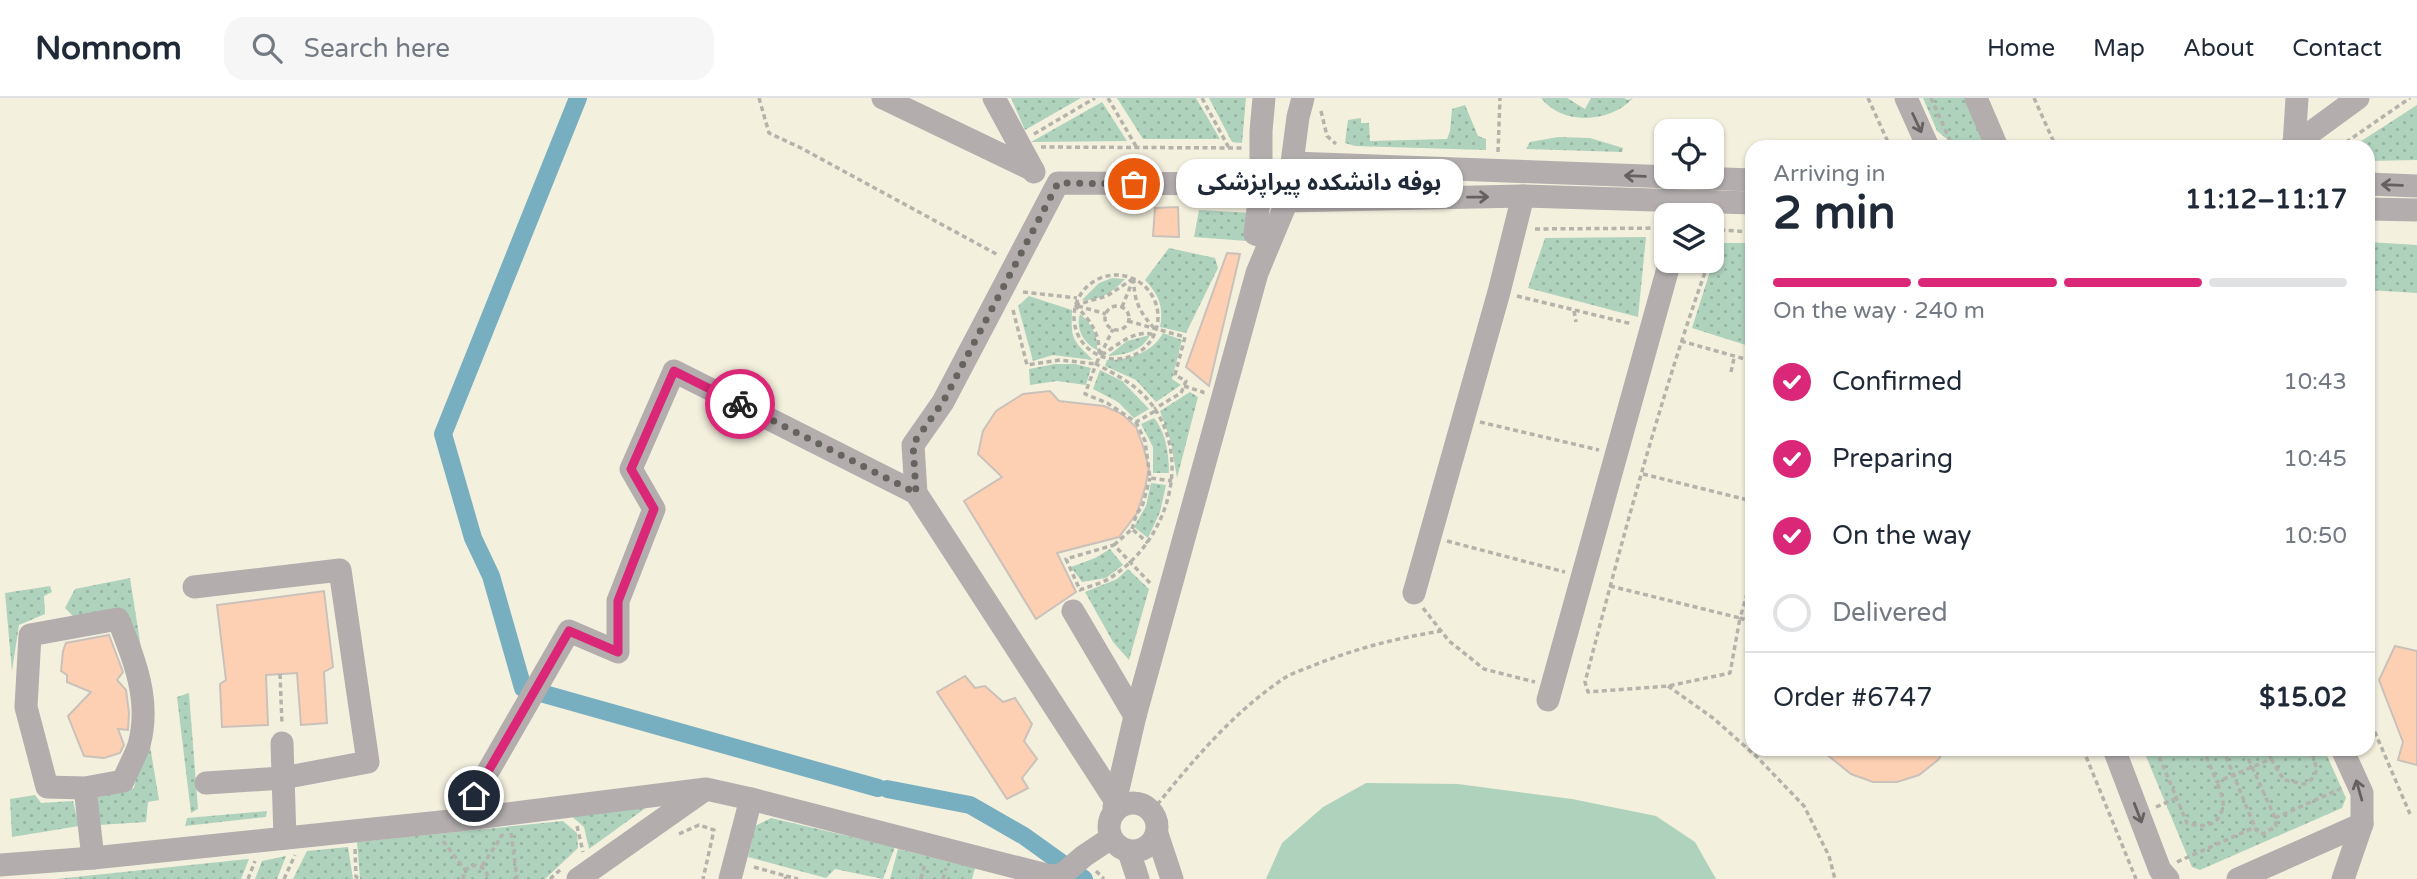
<!DOCTYPE html>
<html lang="en">
<head>
<meta charset="utf-8">
<style>
	body { margin:0; font-family:"Varela Round","Noto Sans Arabic",sans-serif; background:#f6f6f7; color:#1f2937; height:100vh; display:flex; flex-direction:column; font-size:26px; white-space:nowrap }
	* { box-sizing:border-box; margin:0 }
	p { font-size:23px; color:#747a83 }
	.icon { flex:none; width:38px; height:38px; fill:none; stroke:currentColor; stroke-width:2; stroke-linecap:round; stroke-linejoin:round }
	.map { position:relative; flex:1; overflow:hidden }
	.drawer { position:absolute; left:1745px; top:42px; width:630px; height:616px; display:flex; flex-direction:column; background:#fff; border-radius:21px; box-shadow:0 2px 5px #0004 }
	.drawer>* { flex:none }
	.controls { position:absolute; left:1654px; top:21px; display:grid; gap:14px }
	.controls a { display:grid; place-items:center; width:70px; height:70px; border-radius:14px; background:#fff; box-shadow:0 2px 5px #0004; font-size:35px }
	.pin { position:absolute; display:grid; place-items:center; width:60px; height:60px; color:#fff; margin:-30px; border:4px solid #fff; border-radius:50%; box-shadow:0 2px 7px #0007 }
	.courier { position:absolute; display:grid; place-items:center; width:70px; height:70px; margin:-35px; border:5px solid #db2777; border-radius:50%; background:#fff; color:#222; box-shadow:0 2px 9px #0007 }
	.bubble { position:absolute; height:49px; border-radius:21px; background:#fff; box-shadow:0 2px 5px #0004; font-size:23px; font-weight:700; line-height:49px; text-align:center }
	.headline em { font-style:normal; font-weight:700 }
	.headline div { display:flex; flex-direction:column-reverse }
	.headline { display:flex; align-items:center; justify-content:space-between; height:119px; padding:0 28px }
	h1 { font-size:46px; font-weight:700; line-height:52px }
	.bar { display:grid; grid-template-columns:repeat(4,1fr); gap:10px 7px; align-content:center; height:84px; padding:0 28px }
	.bar i { height:9px; border-radius:5px; background:#e0e1e3 }
	.bar .selected { background:#db2777 }
	.bar p { grid-column:span 4 }
	.line { display:flex; align-items:center; gap:18px; padding:0 28px; border-top:2px solid #e0e1e3 }
	.line div { flex:1 }
	ol { padding:0 28px; list-style:none }
	li { display:flex; align-items:center; gap:21px; height:77px }
	li p { margin-inline-start:auto }
	li .icon { padding:7px; border-radius:50%; background:#db2777; color:#fff; stroke-width:4 }
	li:last-child { color:#747a83 }
	li i { width:38px; height:38px; border:4px solid #e0e1e3; border-radius:50% }
	header { display:flex; align-items:center; gap:42px; box-sizing:border-box; height:98px; padding:0 35px; background:#fff; border-bottom:2px solid #e0e1e3 }
	header strong { font-size:33px }
	nav { display:flex; gap:38px; margin-inline-start:auto; font-size:24px }
	.search { width:490px; height:63px; background:#f6f6f7; display:flex; align-items:center; gap:18px; box-sizing:border-box; padding:0 24px; border-radius:21px; color:#747a83; font-size:26px }
	.map>svg:first-child { display:block }
	.built { fill:#f4f0de; fill-rule:evenodd }
	.grass { fill:url(#grass-dots) }
	.pitch { fill:#afd2bd }
	.lines { fill:none; stroke-linecap:round; stroke-linejoin:round }
	.canal { stroke:#77afc0; stroke-width:18 }
	.building { fill:#fdd0b3; stroke:#cac1bb; stroke-width:2 }
	.path { stroke:#b4b3ab; stroke-width:3.5; stroke-dasharray:5 3.5; stroke-linecap:butt }
	.minor { stroke:#b3adae; stroke-width:23 }
	.oneway { stroke:#646160 }
	.done { stroke:#66645f; stroke-width:7; stroke-dasharray:0 12.6 }
	.route { stroke:#db2777; stroke-width:9 }
</style>
</head>
<body>
<header>
<strong>Nomnom</strong>
<div class="search"><svg class="icon" aria-label="search" viewBox="0 0 24 24"><circle cx="10" cy="10" r="6"/><path d="M15 15l6 6"/></svg>Search here</div>
<nav><a>Home</a><a>Map</a><a>About</a><a>Contact</a></nav>
</header>
<div class="map">
<svg width="2417" height="781" viewBox="0 0 2417 781">
	<defs>
		<pattern id="grass-dots" width="8" height="8" patternUnits="userSpaceOnUse" patternTransform="scale(1.75)"><rect width="8" height="8" fill="#afd2bd"/><path d="M2 2h.1M6 6h.1" fill="none" stroke="#96b3a1" stroke-width="1.8" stroke-linecap="round"/></pattern>
	</defs>
	<rect width="100%" height="100%" fill="#faf8ee"/>
	<!-- built -->
	<path class="built" d="M0,0H2417V781H0ZM1666,33H1712V79H1666ZM1752,49H2368V651H1752ZM1666,117H1712V163H1666Z"/>
	<!-- grass -->
	<g class="grass">
		<path d="M1011,0H1081L1025,32Z"/>
		<path d="M1117,0H1196L1220,41H1143Z"/>
		<path d="M1209,0H1246L1242,45L1232,44Z"/>
		<path d="M1541,0H1567L1585,11L1591,0H1624L1628,2L1633,0C1611,25 1562,28 1541,0Z"/>
		<path d="M1923,0H1975L1981,15L1983,49H1975L1970,42L1967,49H1951L1947,41L1937,33Z"/>
		<path d="M1102,4L1127,43L1031,44Z"/>
		<path d="M1465,7L1478,38L1486,41V52L1355,48L1345,45L1348,22L1361,20V25H1369L1370,43L1447,41L1450,33L1452,11Z"/>
		<path d="M2417,7V62L2368,63V49H2352Z"/>
		<path d="M1558,39L1590,40L1623,50L1622,54L1526,51L1530,44Z"/>
		<path d="M1199,112L1252,115L1247,143L1194,139Z"/>
		<path d="M1646,139L1638,219L1528,190L1545,140Z"/>
		<path d="M2368,144L2417,147V195L2368,192Z"/>
		<path d="M1719,145H1752V249L1692,230Z"/>
		<path d="M1169,150L1215,160L1218,170L1186,235L1160,229C1164,209 1159,197 1145,182Z"/>
		<path d="M1112,180L1125,181C1113,194 1100,203 1082,202L1099,185Z"/>
		<path d="M1029,198L1072,212C1071,242 1072,241 1093,262L1053,257L1033,263L1018,208Z"/>
		<path d="M1080,216C1091,225 1098,236 1097,252C1084,246 1075,230 1080,216Z"/>
		<path d="M1163,235L1182,242L1172,281L1181,287L1156,304L1136,282L1105,268L1107,262C1129,262 1152,255 1163,235Z"/>
		<path d="M1150,237C1142,253 1125,257 1108,258L1127,243Z"/>
		<path d="M1055,266H1075L1091,270L1086,287L1057,283L1030,287L1029,271Z"/>
		<path d="M1100,272L1122,283L1149,311L1134,320L1118,304L1093,291Z"/>
		<path d="M1190,294L1198,299L1177,380L1171,344L1160,313Z"/>
		<path d="M1154,320C1166,334 1169,357 1169,375H1153V349L1141,326Z"/>
		<path d="M1151,385L1166,387L1160,414L1148,440L1134,429L1146,408Z"/>
		<path d="M1110,451L1123,467L1106,480L1082,484L1071,469L1095,460Z"/>
		<path d="M1128,471L1149,491L1129,562L1113,544L1085,494L1117,481Z"/>
		<path d="M130,480L144,569L122,517L74,519L65,510L75,491Z"/>
		<path d="M50,488L52,494L44,498L45,516L19,527L12,573L5,495Z"/>
		<path d="M189,595L198,711L191,715L177,599Z"/>
		<path d="M147,630L159,702L148,704L146,724L99,727L96,700L134,690Z"/>
		<path d="M2143,651H2324L2346,700L2342,710L2200,772L2192,769Z"/>
		<path d="M35,697L41,705L73,703L79,728L12,739L10,701Z"/>
		<path d="M647,709L589,751L584,729L569,716Z"/>
		<path d="M267,713L266,719L185,728L187,720Z"/>
		<path d="M771,720L895,749L883,781L835,771L826,780L748,759L755,728Z"/>
		<path d="M563,723L577,735L578,750L545,781H360L357,744Z"/>
		<path d="M348,749L353,781H293L307,753Z"/>
		<path d="M898,751L975,770L972,781H890Z"/>
		<path d="M286,758L277,781H255L262,763Z"/>
		<path d="M249,761L241,781H56L248,761Z"/>
	</g>
	<!-- pitch -->
	<path class="pitch" d="M1366,685L1458,686L1572,701L1656,718L1695,744L1716,781H1266L1282,745L1323,709Z"/>
	<g class="lines">
		<!-- canal -->
		<g class="canal">
			<path d="M578,0L443,336L473,440L491,478L523,590L878,690"/>
			<path d="M887,691L970,707L1024,738L1084,781"/>
		</g>
	</g>
	<!-- building -->
	<g class="building">
		<path d="M1178,109L1179,139L1153,138L1155,110Z"/>
		<path d="M1227,155L1240,156L1209,288L1186,269Z"/>
		<path d="M1050,293L1059,303L1104,308L1122,316L1136,329L1143,348L1149,370L1145,390L1137,415L1119,439L1057,455L1076,494L1036,521L964,403L1002,379L978,356L983,333L996,313L1023,296Z"/>
		<path d="M324,493L333,569L324,574L327,625L301,627L297,575L266,577L268,627L222,629L220,586L226,582L217,507Z"/>
		<path d="M109,537L123,574L117,582L126,592L129,615L128,632L118,631L124,647L120,655L104,660L84,658L68,618L91,594L67,584V577L61,573L63,553L66,545Z"/>
		<path d="M2395,548L2417,553V667L2398,662L2403,644L2379,582Z"/>
		<path d="M965,578L975,590L985,588L1003,604L1015,600L1032,626L1024,643L1037,661L1022,680L1028,690L1007,701L937,594Z"/>
		<path d="M1820,651H1945L1938,662L1919,677L1897,684H1873L1851,676Z"/>
	</g>
	<g class="lines">
		<!-- path -->
		<g class="path">
			<path d="M759,0L769,35L801,50L998,157"/>
			<path d="M1108,0L1137,50"/>
			<path d="M1202,0L1229,50"/>
			<path d="M1868,0L1887,42L1886,49"/>
			<path d="M1931,0L1953,49"/>
			<path d="M2034,0L2056,49"/>
			<path d="M1321,13L1327,38L1336,46"/>
			<path d="M1034,36L1095,0"/>
			<path d="M1041,49L1243,50"/>
			<path d="M2339,49L2410,0"/>
			<path d="M1498,54L1500,0"/>
			<path d="M1535,131L1666,130"/>
			<path d="M1663,145L1666,134"/>
			<path d="M1712,156L1720,132L1752,134"/>
			<circle cx="1116" cy="219" r="42"/>
			<path d="M1134,180C1133,202 1140,215 1155,231"/>
			<path d="M1023,194L1077,200"/>
			<path d="M1517,198L1632,226"/>
			<path d="M1075,207L1107,198L1134,180"/>
			<path d="M1075,207C1090,222 1100,235 1099,256"/>
			<path d="M1078,208L1106,216"/>
			<circle cx="1117" cy="220" r="12"/>
			<path d="M1122,209L1133,182"/>
			<path d="M1013,212L1027,267L1060,262L1096,266L1113,231"/>
			<path d="M1574,213L1576,224"/>
			<path d="M1128,223L1185,239L1175,277L1186,283L1181,295L1154,311"/>
			<path d="M1681,243L1752,263"/>
			<path d="M1102,257C1116,248 1136,230 1154,237"/>
			<path d="M1731,274L1734,260"/>
			<path d="M1184,288L1203,294L1202,297"/>
			<path d="M1136,324L1145,343L1150,380L1172,383"/>
			<path d="M1480,324L1599,352"/>
			<path d="M1643,376L1752,403"/>
			<path d="M1132,431L1137,415L1142,409L1150,380"/>
			<path d="M1447,443L1565,474"/>
			<path d="M1114,447L1132,431L1148,445"/>
			<path d="M1752,479L1740,520L1752,524"/>
			<path d="M1150,485L1114,447L1066,461L1080,492C1089,488 1101,486 1110,480C1167,444 1195,360 1149,303C1135,286 1115,276 1096,266L1085,296L1107,305L1136,324L1155,313"/>
			<path d="M1610,488L1740,520L1730,575L1668,588L1588,594L1585,584C1622,442 1660,300 1709,163"/>
			<path d="M1423,510L1449,543L1484,571L1535,584"/>
			<path d="M280,576L282,626"/>
			<path d="M1668,588L1713,620L1757,659L1804,708L1829,758L1835,781"/>
			<path d="M2368,618L2410,716"/>
			<path d="M2083,651L2136,781"/>
			<path d="M2156,651L2187,725C2202,730 2220,729 2223,708C2224,701 2219,691 2217,684"/>
			<path d="M2203,651L2217,684L2271,661L2267,651"/>
			<path d="M2223,651L2256,732L2263,736L2276,728L2275,720L2244,651"/>
			<path d="M2271,661L2284,682L2304,686L2312,681L2317,672L2311,651"/>
			<path d="M2156,709L2177,700"/>
			<path d="M1152,713C1191,665 1231,616 1283,581C1291,575 1303,572 1312,568C1357,550 1393,541 1441,533"/>
			<path d="M2275,720L2340,691"/>
			<path d="M577,728L583,754"/>
			<path d="M511,735L517,781"/>
			<path d="M679,736L699,727L714,732L703,781"/>
			<path d="M443,743L465,772"/>
			<path d="M355,751L356,779L361,781"/>
			<path d="M2177,764L2255,729"/>
			<path d="M482,768L503,736"/>
			<path d="M754,769L786,778L785,781"/>
			<path d="M1096,773L1104,781"/>
			<path d="M786,778L798,781"/>
			<path d="M248,781L255,763"/>
			<path d="M284,781L295,757"/>
			<path d="M463,781L465,772L475,767L485,771L489,781"/>
			<path d="M550,781L560,772"/>
			<path d="M921,781L925,765"/>
			<path d="M943,781L946,770"/>
		</g>
		<!-- minor -->
		<g class="minor">
			<path d="M883,0L1033,72"/>
			<path d="M994,0L1034,74"/>
			<path d="M1264,0L1261,33V86L1255,136L1271,140"/>
			<path d="M1906,0L1928,49"/>
			<path d="M1976,0L1997,49"/>
			<path d="M2294,47L2297,0"/>
			<path d="M2291,49L2358,0"/>
			<path d="M1293,65L1752,82"/>
			<path d="M2368,86L2417,88"/>
			<path d="M1287,103L1523,98L1752,105"/>
			<path d="M2368,111L2417,112"/>
			<path d="M194,489L340,472L368,664L283,680L206,685"/>
			<path d="M1414,495L1499,194L1523,98"/>
			<path d="M1073,513L1135,618"/>
			<path d="M1548,602L1670,163"/>
			<path d="M282,645L285,740"/>
			<path d="M2114,651L2160,772L2168,781"/>
			<path d="M2342,651L2362,695V726L2343,781"/>
			<path d="M85,690L47,689L26,609L30,537L118,521C135,562 151,604 139,647C135,659 128,671 123,683L85,690L93,760"/>
			<path d="M1115,702L916,395L913,347L943,304L1058,85L1261,86"/>
			<circle cx="1133" cy="729" r="24"/>
			<path d="M1114,709L1135,618L1257,175L1287,103L1298,19L1303,0"/>
			<path d="M460,722L569,533L618,554V503L654,411L631,371L674,273L916,395"/>
			<path d="M1157,736L1172,781"/>
			<path d="M1129,754L1138,781"/>
			<path d="M0,767L93,760L460,722L706,691L751,701L1050,778L1063,776L1084,758L1111,740"/>
			<path d="M578,781L703,693"/>
			<path d="M730,781L751,701"/>
			<path d="M2238,781L2362,726"/>
		</g>
	</g>
	<!-- one-way arrows -->
	<defs><path id="oneway-shaft" d="M-6 0H5M1.5-3L5.5 0L1.5 3" fill="none" stroke-width="1.6" stroke-linecap="round" stroke-linejoin="round" transform="scale(1.75)"/></defs>
	<g class="oneway">
		<use href="#oneway-shaft" transform="translate(1917 25) rotate(65)"/>
		<use href="#oneway-shaft" transform="translate(1635 78) rotate(-178)"/>
		<use href="#oneway-shaft" transform="translate(2392 87) rotate(-178)"/>
		<use href="#oneway-shaft" transform="translate(1478 99) rotate(-1)"/>
		<use href="#oneway-shaft" transform="translate(2359 692) rotate(-106)"/>
		<use href="#oneway-shaft" transform="translate(2138 715) rotate(69)"/>
	</g>
	<g class="lines">
		<!-- done -->
		<path class="done" d="M740,306L916,395L913,346L943,304L1058,85L1134,86"/>
		<!-- route -->
		<path class="route" d="M474,698L569,533L618,554V503L654,411L631,371L674,273L740,306"/>
	</g>
</svg>
<div class="controls">
<a><svg class="icon" aria-label="locate" viewBox="0 0 24 24"><circle cx="12" cy="12" r="6"/><path d="M12 2v4M12 18v4M2 12h4M18 12h4"/></svg></a>
<a><svg class="icon" aria-label="layers" viewBox="0 0 24 24"><path d="M12 4l9 5-9 5-9-5zM3 14l9 5 9-5"/></svg></a>
</div>
<div class="pin" style="left:1134px;top:86px;background:#ea580c"><svg class="icon" aria-label="bag" viewBox="0 0 24 24"><path d="M5 8h14l-1 12H6zM9 8a3 3 0 0 1 6 0"/></svg></div>
<div class="pin" style="left:474px;top:698px;background:#1f2937"><svg class="icon" aria-label="home" viewBox="0 0 24 24"><path d="M3 11l9-7 9 7M6 9v11h12V9"/></svg></div>
<div class="courier" style="left:740px;top:306px"><svg class="icon" aria-label="bike" viewBox="0 0 24 24"><circle cx="6" cy="16" r="4"/><circle cx="18" cy="16" r="4"/><path d="M6 16l4-8h5l3 8M10 8l3 8H6M13 5h3"/></svg></div>
<div class="bubble" style="left:1176px;top:61px;width:287px">بوفه دانشکده پیراپزشکی</div>
<section class="drawer">
<div class="headline"><div><h1>2 min</h1><p>Arriving in</p></div><em>11:12–11:17</em></div>
<div class="bar"><i class="selected"></i><i class="selected"></i><i class="selected"></i><i></i><p>On the way · 240 m</p></div>
<ol>
<li><svg class="icon" aria-label="check" viewBox="0 0 24 24"><path d="M5 12l5 5 9-10"/></svg>Confirmed<p>10:43</p></li>
<li><svg class="icon" aria-label="check" viewBox="0 0 24 24"><path d="M5 12l5 5 9-10"/></svg>Preparing<p>10:45</p></li>
<li><svg class="icon" aria-label="check" viewBox="0 0 24 24"><path d="M5 12l5 5 9-10"/></svg>On the way<p>10:50</p></li>
<li><i></i>Delivered</li>
</ol>
<div class="line" style="height:91px"><div>Order #6747</div><b>$15.02</b></div>
</section>
</div>
</body>
</html>
